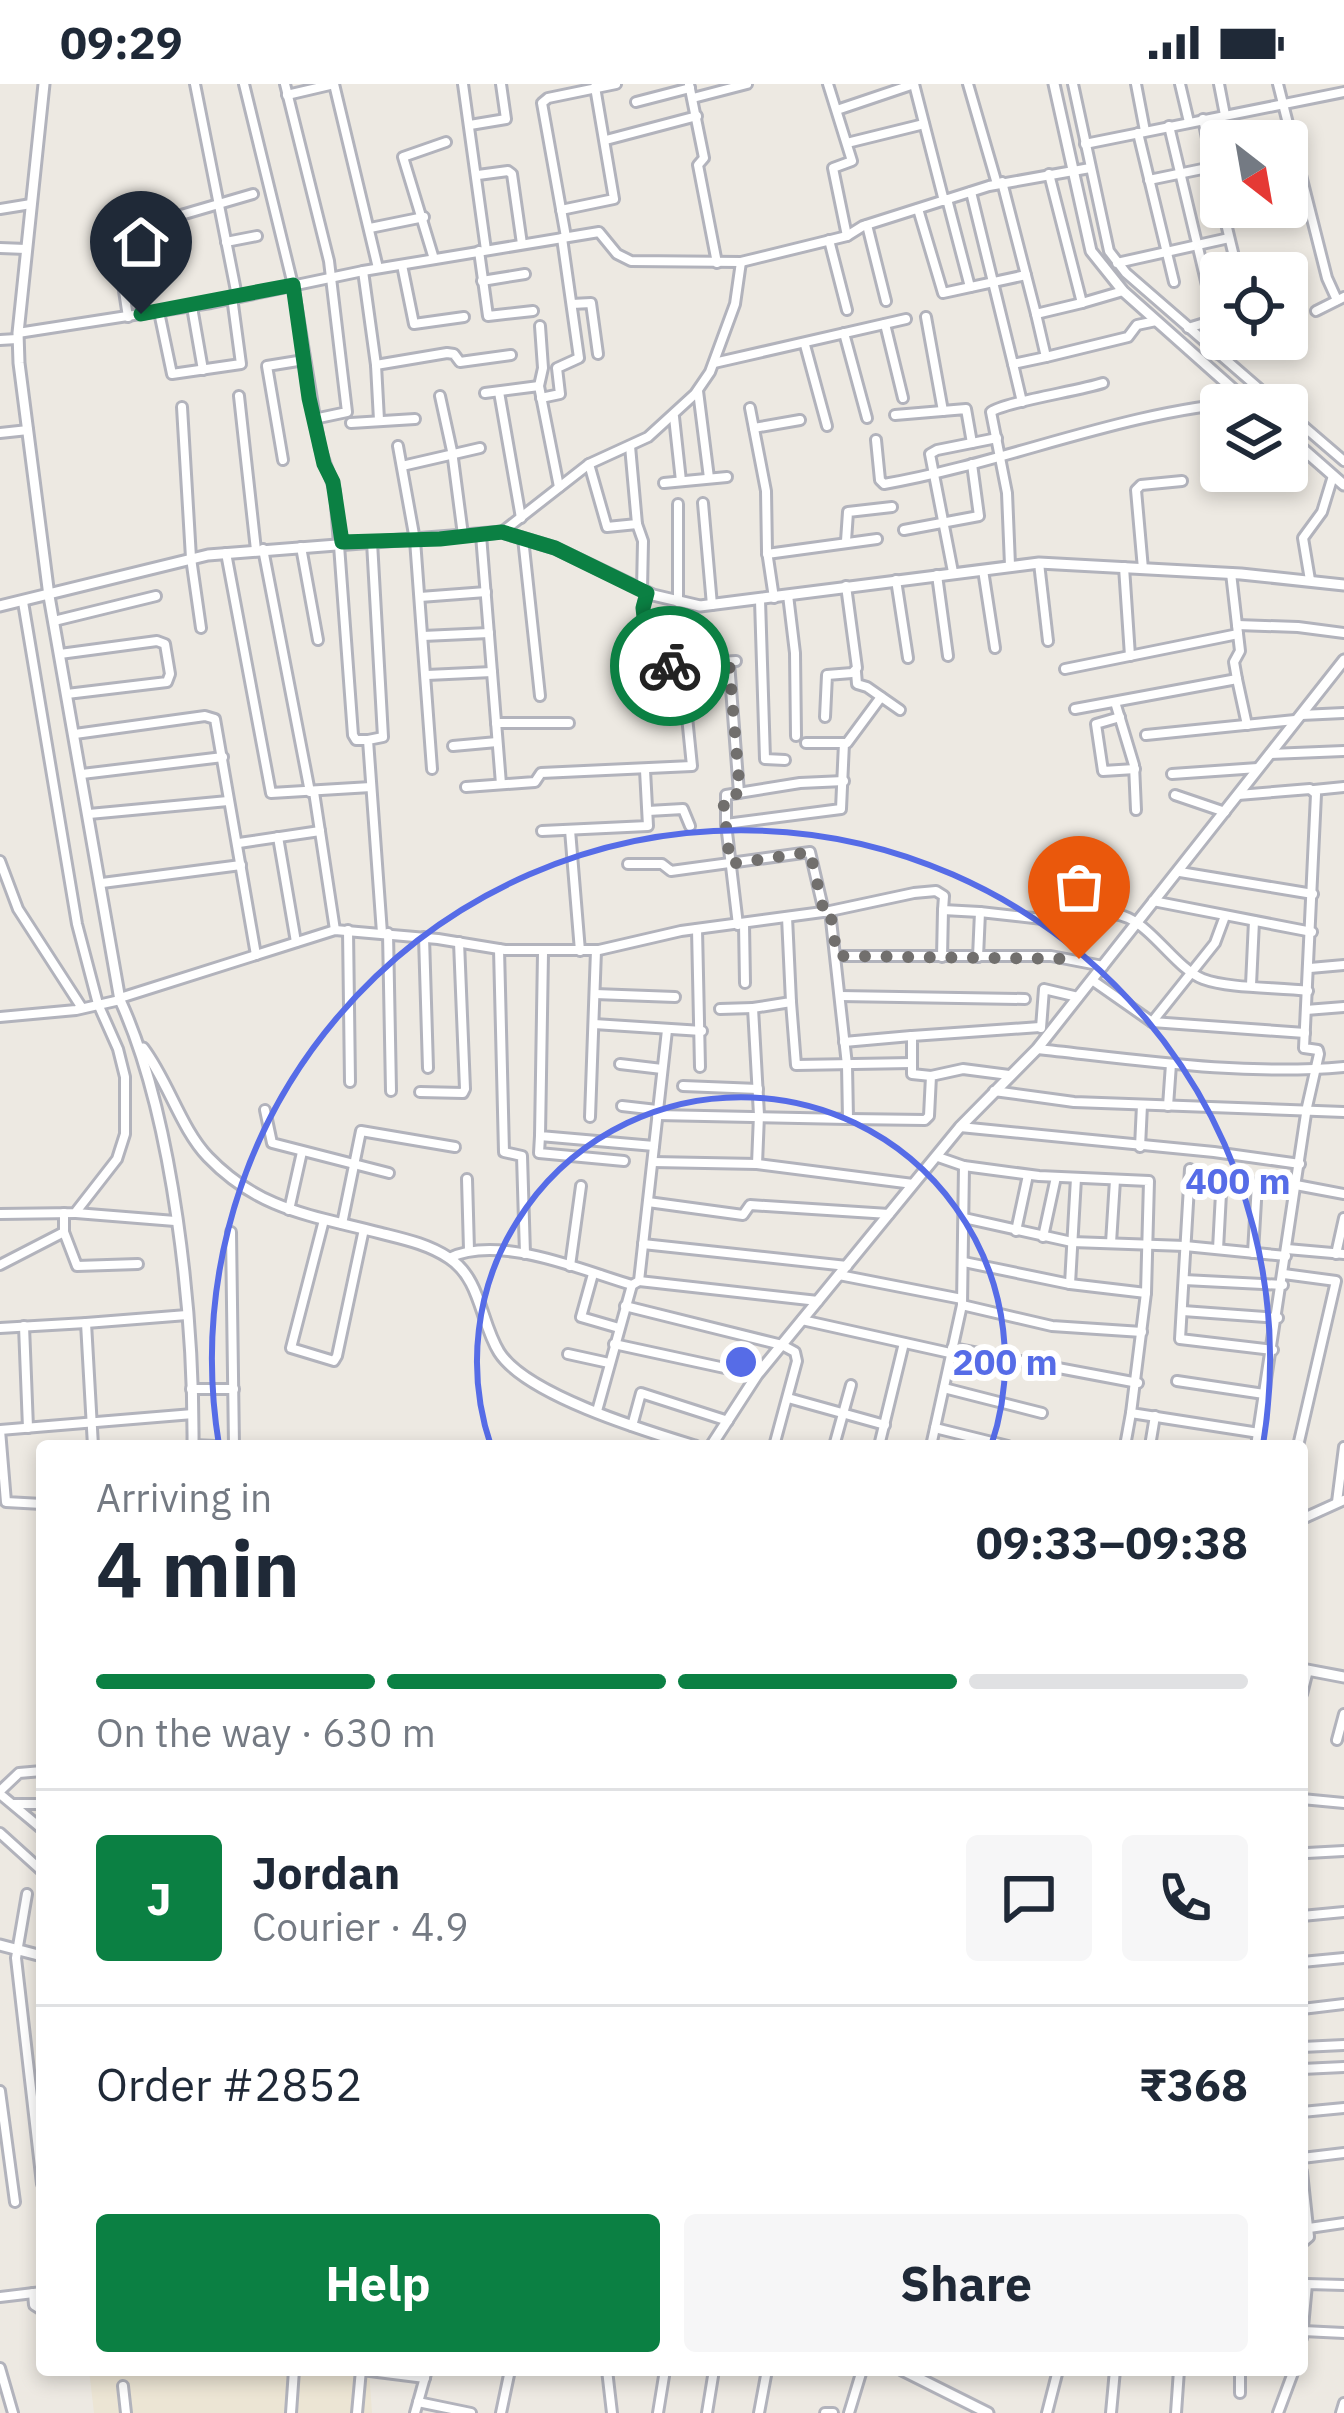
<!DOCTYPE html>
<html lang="en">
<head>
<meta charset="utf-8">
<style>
	body { margin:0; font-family:"IBM Plex Sans",sans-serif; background:#f6f6f7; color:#1f2937; height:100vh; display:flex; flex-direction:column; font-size:45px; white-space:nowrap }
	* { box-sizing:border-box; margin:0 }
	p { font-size:39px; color:#747a83 }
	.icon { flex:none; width:66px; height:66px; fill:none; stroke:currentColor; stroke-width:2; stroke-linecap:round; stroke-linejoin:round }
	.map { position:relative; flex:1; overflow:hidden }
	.drawer { position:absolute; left:36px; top:1356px; width:1272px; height:936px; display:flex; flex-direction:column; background:#fff; border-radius:12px; box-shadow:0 6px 18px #0003 }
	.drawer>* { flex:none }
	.needle { width:78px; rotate:149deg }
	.fabs { position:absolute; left:1200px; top:36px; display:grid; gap:24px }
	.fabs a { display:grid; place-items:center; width:108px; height:108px; border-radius:12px; background:#fff; box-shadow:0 6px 18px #0003; font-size:60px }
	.pin { position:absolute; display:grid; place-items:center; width:102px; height:102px; color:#fff; margin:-123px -51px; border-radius:50% 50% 50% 0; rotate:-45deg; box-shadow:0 0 12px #0007 }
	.pin .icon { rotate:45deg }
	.courier { position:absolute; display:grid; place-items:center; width:120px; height:120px; margin:-60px; border:9px solid #0b8043; border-radius:50%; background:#fff; color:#222; box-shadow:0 3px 15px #0007 }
	.overview em { font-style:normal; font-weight:700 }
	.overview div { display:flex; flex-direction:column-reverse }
	.overview { display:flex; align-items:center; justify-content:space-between; height:204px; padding:0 60px }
	h1 { font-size:78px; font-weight:700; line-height:90px }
	.bar { display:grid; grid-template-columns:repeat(4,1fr); gap:18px 12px; align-content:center; height:144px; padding:0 60px }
	.bar i { height:15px; border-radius:9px; background:#e0e1e3 }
	.bar .current { background:#0b8043 }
	.bar p { grid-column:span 4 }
	.line { display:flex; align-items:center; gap:30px; padding:0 60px; border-top:3px solid #e0e1e3 }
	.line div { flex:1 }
	.round { display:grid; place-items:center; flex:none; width:126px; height:126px; border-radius:12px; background:#f6f6f7 }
	.cta { display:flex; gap:24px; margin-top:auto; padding:24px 60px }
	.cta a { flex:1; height:138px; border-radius:12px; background:#0b8043; color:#fff; font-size:48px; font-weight:700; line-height:138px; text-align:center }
	.cta a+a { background:#f6f6f7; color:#1f2937 }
	.status { display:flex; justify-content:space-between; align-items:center; height:84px; padding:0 60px; background:#fff; direction:ltr }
	.status svg { height:33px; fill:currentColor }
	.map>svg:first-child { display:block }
	.education { fill:#ece5d4 }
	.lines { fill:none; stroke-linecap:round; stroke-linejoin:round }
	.minor-casing { stroke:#b2b3bc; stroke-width:14 }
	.tertiary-casing { stroke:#b2b3bc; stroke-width:15 }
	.minor { stroke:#fff; stroke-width:8 }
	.tertiary { stroke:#fff; stroke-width:9 }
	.done { stroke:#716f6d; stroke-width:12; stroke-dasharray:0 21.6 }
	.route { stroke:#0b8043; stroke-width:15 }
	.ring { fill:none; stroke:#566ce7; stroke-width:6 }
	.centre { fill:#566ce7; stroke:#fff; stroke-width:6 }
	.ring-label { font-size:36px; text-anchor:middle; font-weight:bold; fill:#566ce7; stroke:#fff; stroke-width:12; stroke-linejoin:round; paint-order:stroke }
</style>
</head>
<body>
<div class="status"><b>09:29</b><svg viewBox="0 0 49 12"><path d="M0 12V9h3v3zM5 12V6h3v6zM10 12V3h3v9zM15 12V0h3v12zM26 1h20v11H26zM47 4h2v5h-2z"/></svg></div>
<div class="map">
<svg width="1344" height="2329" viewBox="0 0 1344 2329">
	<rect width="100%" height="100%" fill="#ede9e2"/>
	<!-- education -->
	<path class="education" d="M89,2286H369L372,2329H94Z"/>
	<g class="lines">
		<defs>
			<g id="minor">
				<path d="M195,0L237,212"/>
				<path d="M244,0L293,201L320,364L335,407L353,651L356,656H368"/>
				<path d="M285,0L329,177L347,328L314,335"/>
				<path d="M334,0L378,184"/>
				<path d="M463,0L486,166"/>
				<path d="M689,0L704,74L698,81L717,179"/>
				<path d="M828,0L852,77L833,84L847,152"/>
				<path d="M914,0L944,117"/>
				<path d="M968,0L997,100"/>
				<path d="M1073,0L1109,167L1126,189L1278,321"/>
				<path d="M1136,0L1145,47"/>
				<path d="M1180,0L1189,38"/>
				<path d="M1219,0L1225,31"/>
				<path d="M1278,0L1327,194L1337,216"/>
				<path d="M287,11L334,0"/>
				<path d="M693,14L747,0"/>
				<path d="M636,18L690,4"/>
				<path d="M837,26L914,0"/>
				<path d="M1203,35L1221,121"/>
				<path d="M470,41L506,35L501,0"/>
				<path d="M1169,42L1215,235"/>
				<path d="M1138,49L1174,198"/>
				<path d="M606,56L697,32"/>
				<path d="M847,59L924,40"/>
				<path d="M1085,60L1344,8"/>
				<path d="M1049,90L1082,219L1123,207"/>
				<path d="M478,91L508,87L512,90L522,160"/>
				<path d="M1149,96L1212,83"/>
				<path d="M1002,98L1036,230L1082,219"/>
				<path d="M971,108L1013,280L1046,273"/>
				<path d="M947,115L970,203"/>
				<path d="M1222,123L1238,189"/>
				<path d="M0,125L31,120"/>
				<path d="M918,125L943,209L1026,191"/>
				<path d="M561,126L614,115L595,3"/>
				<path d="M181,131L253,110"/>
				<path d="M867,141L886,217"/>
				<path d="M370,144L424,133"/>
				<path d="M566,153L542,19L548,14L616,0"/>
				<path d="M829,156L847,226"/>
				<path d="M226,158L257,152"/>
				<path d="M117,161L128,233"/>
				<path d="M0,164L26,165"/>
				<path d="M479,167L488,232L533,227"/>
				<path d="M434,175L403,73L446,58"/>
				<path d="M1117,179L1229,154"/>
				<path d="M402,181L414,240L464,233"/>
				<path d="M363,187L376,281"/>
				<path d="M482,197L525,190"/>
				<path d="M572,220L591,219L598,270"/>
				<path d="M192,223L203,286"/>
				<path d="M1316,227L1344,213"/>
				<path d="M159,228L172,290L241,280L232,213"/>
				<path d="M1036,230L1046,273L1128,253L1137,241L1156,237"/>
				<path d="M926,233L943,327"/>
				<path d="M885,240L903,314"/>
				<path d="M540,242L543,284L539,302L559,403"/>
				<path d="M1188,244L1221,234"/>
				<path d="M1287,247L1300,243"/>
				<path d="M18,249L211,219L363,187L599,148L617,170L631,177L741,178L847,152L863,142L989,102L1090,84"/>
				<path d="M844,249L867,334"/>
				<path d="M0,256L17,255"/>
				<path d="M805,261L827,342"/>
				<path d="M1218,270L1262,255"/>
				<path d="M714,279L906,235"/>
				<path d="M1013,280L1022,318"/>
				<path d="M698,307L709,394"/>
				<path d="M499,308L521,434"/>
				<path d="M485,309L539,302"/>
				<path d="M239,312L256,466"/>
				<path d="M440,312L452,367L463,451"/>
				<path d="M541,314L560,310L557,284L579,274L562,154"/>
				<path d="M182,323L191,474L201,544"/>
				<path d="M750,324L766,407L767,467L774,514"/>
				<path d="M1287,328L1344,377"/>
				<path d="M895,331L966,325L972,359"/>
				<path d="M674,333L681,397"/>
				<path d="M379,336L376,281L447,269L454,270L460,278L511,271"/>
				<path d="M351,339L415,335"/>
				<path d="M754,344L800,336"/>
				<path d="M0,349L28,346"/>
				<path d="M876,356L880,396L884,400C1005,379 1123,327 1246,318"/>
				<path d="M398,362L415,456L432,685"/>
				<path d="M283,376L267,282L304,276"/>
				<path d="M589,380L607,443L637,440L630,362"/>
				<path d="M402,382L480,364"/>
				<path d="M664,399L727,393"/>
				<path d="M703,419L712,521"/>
				<path d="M637,440L643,457L642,506"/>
				<path d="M904,446L979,432L972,380"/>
				<path d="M502,448L589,380L648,353L695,310L710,288L735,220L741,178"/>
				<path d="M481,451L501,700"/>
				<path d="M523,454L540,612"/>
				<path d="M846,457L848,428L892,423"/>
				<path d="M372,458L383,653L368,656L382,849"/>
				<path d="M301,463L318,556"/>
				<path d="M263,465L310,708"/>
				<path d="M226,469L271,709L371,703"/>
				<path d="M767,470L877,455"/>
				<path d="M1039,479L1048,557"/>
				<path d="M1010,481L1007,409L991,328C1004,318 1079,307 1103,299"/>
				<path d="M1124,483L1130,572"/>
				<path d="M1143,485L1136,406L1141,401L1182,397"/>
				<path d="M983,486L995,564"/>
				<path d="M953,488L930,370L937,366L997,354"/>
				<path d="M1231,489L1240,567L1234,578L1237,595"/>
				<path d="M937,491L948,572"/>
				<path d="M896,496L908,574"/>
				<path d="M1310,496L1303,454L1322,428L1333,392"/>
				<path d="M647,509L643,523L651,582L736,577"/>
				<path d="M788,511L795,569L796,652"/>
				<path d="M420,513L486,508"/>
				<path d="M760,516L765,675L785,676"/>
				<path d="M678,518V420"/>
				<path d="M54,537L156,512"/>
				<path d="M1237,541L1298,543L1344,549"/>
				<path d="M423,552L489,549"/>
				<path d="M60,570L157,557L165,560L170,590L167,598L67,610"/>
				<path d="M729,578L739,709"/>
				<path d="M1065,585L1238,550"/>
				<path d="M856,588L857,600L867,603L900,626"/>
				<path d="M427,591L492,588"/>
				<path d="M1115,618L1134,681L1136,726"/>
				<path d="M1075,625L1237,595L1247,641"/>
				<path d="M1301,631L1344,629"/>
				<path d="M825,633L827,591L852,589L857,584L846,502"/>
				<path d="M1120,633L1096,640L1103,687L1135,685"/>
				<path d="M496,639H569"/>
				<path d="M75,650L205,632L215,635L256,871"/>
				<path d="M1146,651L1295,636"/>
				<path d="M806,659H847L881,613"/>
				<path d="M453,662L497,658"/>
				<path d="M1270,670L1344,667"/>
				<path d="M82,690L223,673"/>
				<path d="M1172,690L1258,684"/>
				<path d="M466,703L535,698L541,689L692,682L684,603"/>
				<path d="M1314,706L1344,703"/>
				<path d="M314,708L335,846"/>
				<path d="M1175,711L1225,728"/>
				<path d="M1238,711L1310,705L1316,710L1304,964L1318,966L1319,970L1307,1023L1256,1362"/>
				<path d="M648,727L683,725L690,742"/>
				<path d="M89,730L228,717"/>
				<path d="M726,740V711L800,699L844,697"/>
				<path d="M570,746L580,867"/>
				<path d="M542,747L648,742L645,686"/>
				<path d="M278,753L296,858"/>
				<path d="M239,759L320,747"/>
				<path d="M0,777L18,825L82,924"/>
				<path d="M628,780H662L671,787L810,768L824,828"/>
				<path d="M1180,788L1313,810"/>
				<path d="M102,799L241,781"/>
				<path d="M1153,817L1312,848"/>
				<path d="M744,840L745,899"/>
				<path d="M738,841L726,740L841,725L844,659"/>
				<path d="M697,845L700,983"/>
				<path d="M348,846L350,998"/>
				<path d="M388,849L391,1007"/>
				<path d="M424,853L428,984"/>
				<path d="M499,865L504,1068L522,1072L525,1170"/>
				<path d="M543,869L540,1052L654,1062"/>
				<path d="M837,872H1051L1103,882"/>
				<path d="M942,873L943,826L980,828"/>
				<path d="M978,873L980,828L1086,840C1134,803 1165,880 1203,895C1230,905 1278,903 1308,907"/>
				<path d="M1310,884L1344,881"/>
				<path d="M1092,896L1152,938L1305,949"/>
				<path d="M1251,901L1254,837"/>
				<path d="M595,910L675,913"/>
				<path d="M840,912L1025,915"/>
				<path d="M120,914L335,846L438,855L505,866H599L681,847L830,827L914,809L936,807L944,812L943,826"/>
				<path d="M791,918L796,981L912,979"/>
				<path d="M720,925L753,924"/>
				<path d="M1306,926L1344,923"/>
				<path d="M0,933L76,926L120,916"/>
				<path d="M1152,938L1215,859L1225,832"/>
				<path d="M594,940L702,947"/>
				<path d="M1041,944L1044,905L1078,913"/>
				<path d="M844,958L911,952"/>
				<path d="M1038,965C1138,976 1243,992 1344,983"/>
				<path d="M620,980L662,985"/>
				<path d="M931,992L912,990V952L1040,943"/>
				<path d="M683,1002L758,1005"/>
				<path d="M994,1007L1074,1018L1344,1028"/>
				<path d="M420,1008L463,1009L465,1005L459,858"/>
				<path d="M622,1022L657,1026"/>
				<path d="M1168,1022L1171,980"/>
				<path d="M265,1026L272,1059L389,1089"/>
				<path d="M657,1031L848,1035L847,981L830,827"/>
				<path d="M590,1033L596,866"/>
				<path d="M849,1035L925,1036L929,1032L931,992L963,985L1009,991"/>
				<path d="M960,1043L1214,1068L1300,1080"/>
				<path d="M540,1052L539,1069L624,1077"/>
				<path d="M1140,1063L1142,1021"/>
				<path d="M653,1078L757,1080L913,1100"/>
				<path d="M757,1080L759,1031L753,924L791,918L787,833"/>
				<path d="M964,1082L1039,1092L1149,1097L1146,1209L1131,1329L1259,1349"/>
				<path d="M1190,1085L1180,1255L1273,1266"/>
				<path d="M467,1095L469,1166"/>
				<path d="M1296,1101L1344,1110"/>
				<path d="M648,1118L743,1131L750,1121L889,1130"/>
				<path d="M289,1126L302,1068"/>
				<path d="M76,1129L175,1137"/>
				<path d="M0,1130L75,1129L117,1075L125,1050V993L118,965L98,920L77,840L23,518"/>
				<path d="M964,1134L1072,1158L1185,1162L1286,1172"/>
				<path d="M324,1136L291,1264L334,1277L337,1272L364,1145"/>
				<path d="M342,1140L361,1047L455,1063"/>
				<path d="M1016,1147L1028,1091"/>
				<path d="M64,1148L77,1182L138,1180"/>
				<path d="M231,1148L234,1362"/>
				<path d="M1043,1153L1056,1093"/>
				<path d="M1111,1159L1115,1096"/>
				<path d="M643,1160L847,1182"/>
				<path d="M1218,1165L1222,1091"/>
				<path d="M1287,1165L1344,1170"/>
				<path d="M1253,1169L1257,1099"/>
				<path d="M1336,1170L1344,1134"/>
				<path d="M449,1174C499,1150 581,1186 632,1201"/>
				<path d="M964,1178L1070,1200L1146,1209"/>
				<path d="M0,1181L64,1148V1129"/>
				<path d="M570,1182L581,1102"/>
				<path d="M593,1190L581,1233L619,1244"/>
				<path d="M1284,1190L1336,1197L1298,1362"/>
				<path d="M839,1191L962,1215"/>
				<path d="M1184,1196L1283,1201"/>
				<path d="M639,1197L818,1217"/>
				<path d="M1070,1200L1076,1094"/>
				<path d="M962,1221L1052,1242L1142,1248"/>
				<path d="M625,1222L782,1261L795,1268L797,1277L774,1362"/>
				<path d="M1183,1227L1278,1234"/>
				<path d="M802,1236L950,1269"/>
				<path d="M86,1239L187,1231"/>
				<path d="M24,1242L28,1344"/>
				<path d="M0,1244L86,1239L93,1362"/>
				<path d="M614,1260L757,1291"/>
				<path d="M952,1264L1138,1299"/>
				<path d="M568,1270L609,1279"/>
				<path d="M1177,1297L1264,1310"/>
				<path d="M944,1304L1042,1329"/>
				<path d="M191,1305H234"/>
				<path d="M788,1314L885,1341"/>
				<path d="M597,1327L632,1201L639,1197L667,946"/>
				<path d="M632,1342L641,1309L728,1337"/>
				<path d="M935,1344L1008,1362"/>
				<path d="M193,1361L216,1362"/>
				<path d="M834,1362L851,1301"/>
				<path d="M879,1362L904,1259"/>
				<path d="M931,1362L962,1221L964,1082L938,1073"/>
				<path d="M1125,1362L1131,1329"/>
				<path d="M1150,1362L1155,1332"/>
				<path d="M1337,1418L1344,1363"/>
				<path d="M42,1420L6,1418L0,1346L193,1330"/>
				<path d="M1302,1435L1344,1416"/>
				<path d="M1302,1610L1308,1586"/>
				<path d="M1337,1656L1344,1630"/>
				<path d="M0,1707L19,1689L42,1687"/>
				<path d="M0,1710L42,1745"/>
				<path d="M1302,1715L1344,1719"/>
				<path d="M14,1720H42"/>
				<path d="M0,1749L42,1787"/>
				<path d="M1307,1769L1344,1767"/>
				<path d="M27,1810L16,1874L42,2100"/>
				<path d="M1302,1832L1344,1828"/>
				<path d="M1302,1878L1344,1874"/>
				<path d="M1302,1925L1344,1920"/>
				<path d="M1302,1963L1344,1961"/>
				<path d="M1302,1985L1344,1983"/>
				<path d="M0,2007L15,2118"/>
				<path d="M1302,2028L1344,2024"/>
				<path d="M1302,2074L1344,2069"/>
				<path d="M1302,2088L1309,2153L1302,2159"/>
				<path d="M1309,2144L1344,2139"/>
				<path d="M33,2209L34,2221L42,2226"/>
				<path d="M0,2213L42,2208"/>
				<path d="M1303,2247L1344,2249"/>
				<path d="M1302,2254L1307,2200L1344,2201"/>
				<path d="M0,2284L13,2329"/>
				<path d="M362,2286L425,2294"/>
				<path d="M607,2286L612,2329"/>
				<path d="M123,2302L126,2329"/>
				<path d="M1240,2309V2286"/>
				<path d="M418,2318L471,2329"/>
				<path d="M291,2329L294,2286"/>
				<path d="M357,2329L361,2286"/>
				<path d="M415,2329L427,2286"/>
				<path d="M501,2329L510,2286"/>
				<path d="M658,2329L665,2286"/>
				<path d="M707,2329L714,2286"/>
				<path d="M759,2329L767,2286"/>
				<path d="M825,2329H833"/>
				<path d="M849,2329L862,2286"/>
				<path d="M1047,2329L1058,2286"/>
				<path d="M1111,2329L1115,2286"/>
				<path d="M1176,2329L1179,2286"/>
				<path d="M1278,2329L1294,2286"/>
				<path d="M1341,2329L1344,2319"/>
			</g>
			<g id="tertiary">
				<path d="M44,0L18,249L19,279L49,512L120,916C174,1034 194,1232 193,1362"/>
				<path d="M1054,0L1091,167L1123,207L1251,321"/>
				<path d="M1287,351L1344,401"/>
				<path d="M0,522L208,471L502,448L555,464L653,511L700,522L1039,479L1241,490L1344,501"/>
				<path d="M143,964C168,997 181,1045 208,1073C260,1127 311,1131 380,1149C404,1155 428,1160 449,1174C481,1195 480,1237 499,1268C526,1311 646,1347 695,1362"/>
				<path d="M711,1362L757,1291L960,1043L1037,965L1344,576"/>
				<path d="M1302,1585L1344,1593"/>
				<path d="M0,1861L42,1872"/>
				<path d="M902,2286L988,2329"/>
			</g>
		</defs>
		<!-- minor casing -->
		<use href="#minor" class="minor-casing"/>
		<!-- tertiary casing -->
		<use href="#tertiary" class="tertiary-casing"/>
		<!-- minor -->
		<use href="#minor" class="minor"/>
		<!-- tertiary -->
		<use href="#tertiary" class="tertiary"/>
	</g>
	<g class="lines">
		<!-- done -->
		<path class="done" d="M670,582L729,578L740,709L723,714L730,780L810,768L824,828L830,827L837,872L1079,875"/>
		<!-- route -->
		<path class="route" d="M141,230L293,201L309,314L324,380L333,398L342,458L440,455L502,448L555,464L647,509L643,524L649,578L653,583L670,582"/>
	</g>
	<!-- distance rings -->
	<g class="ring">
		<path d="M491 1362A264 264 0 1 1 991 1362"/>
		<path d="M219 1361A529 529 0 1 1 1263 1361"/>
	</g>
	<circle cx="741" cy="1278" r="18" class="centre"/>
	<g class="ring-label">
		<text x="1238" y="1110">400 m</text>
		<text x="1005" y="1291">200 m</text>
	</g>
</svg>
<div class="fabs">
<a><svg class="needle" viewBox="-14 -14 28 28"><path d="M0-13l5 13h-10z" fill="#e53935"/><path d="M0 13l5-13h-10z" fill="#747a83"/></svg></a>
<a><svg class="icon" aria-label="locate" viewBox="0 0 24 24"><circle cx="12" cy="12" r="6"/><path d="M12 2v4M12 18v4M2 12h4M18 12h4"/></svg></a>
<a><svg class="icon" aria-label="layers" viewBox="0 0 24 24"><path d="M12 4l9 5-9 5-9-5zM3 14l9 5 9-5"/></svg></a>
</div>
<div class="pin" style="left:1079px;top:875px;background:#ea580c"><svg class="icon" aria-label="bag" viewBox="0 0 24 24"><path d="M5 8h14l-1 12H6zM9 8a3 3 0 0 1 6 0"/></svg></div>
<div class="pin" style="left:141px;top:230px;background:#1f2937"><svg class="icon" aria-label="home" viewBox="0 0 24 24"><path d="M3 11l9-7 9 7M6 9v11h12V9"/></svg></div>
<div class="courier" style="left:670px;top:582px"><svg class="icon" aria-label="bike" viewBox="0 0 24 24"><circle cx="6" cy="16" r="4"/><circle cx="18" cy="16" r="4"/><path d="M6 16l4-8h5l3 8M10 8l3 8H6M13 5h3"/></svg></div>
<section class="drawer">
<div class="overview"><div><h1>4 min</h1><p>Arriving in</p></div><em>09:33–09:38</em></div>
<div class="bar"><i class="current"></i><i class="current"></i><i class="current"></i><i></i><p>On the way · 630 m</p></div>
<div class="line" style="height:216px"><b class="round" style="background:#0b8043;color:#fff">J</b><div><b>Jordan</b><p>Courier · 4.9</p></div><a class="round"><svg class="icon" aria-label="chat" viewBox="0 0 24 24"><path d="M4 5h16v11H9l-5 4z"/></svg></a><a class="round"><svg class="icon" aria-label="phone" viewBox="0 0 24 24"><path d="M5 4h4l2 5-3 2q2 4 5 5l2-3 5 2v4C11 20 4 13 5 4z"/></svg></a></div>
<div class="line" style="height:156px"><div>Order #2852</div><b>₹368</b></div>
<div class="cta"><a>Help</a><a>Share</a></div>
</section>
</div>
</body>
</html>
